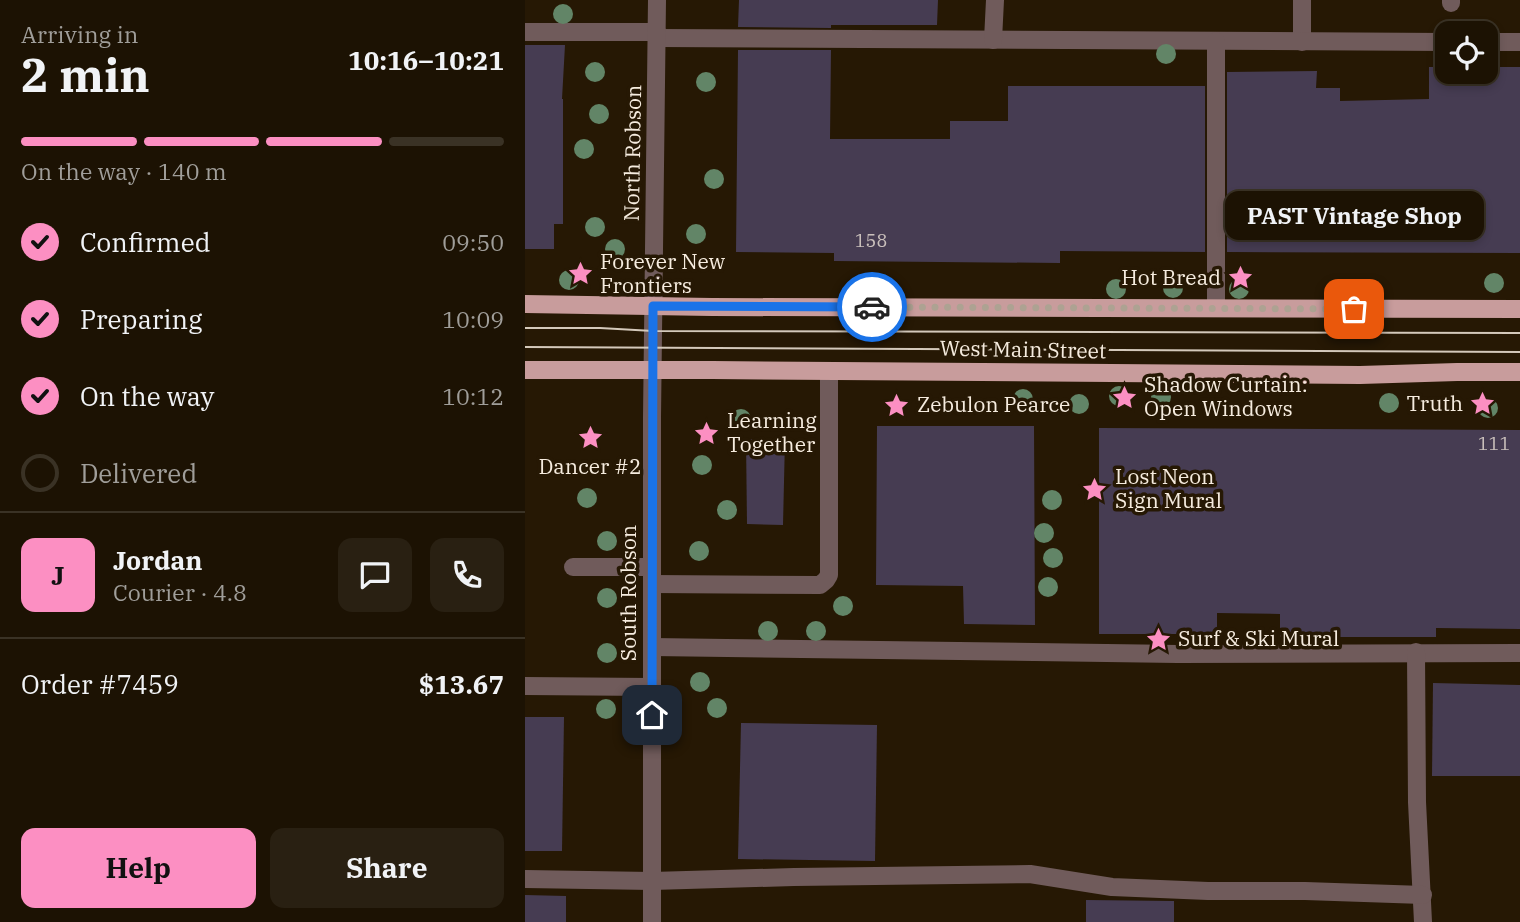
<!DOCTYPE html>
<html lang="en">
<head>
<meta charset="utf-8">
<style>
	body { margin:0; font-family:"IBM Plex Serif",serif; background:#292012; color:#f1f3f6; height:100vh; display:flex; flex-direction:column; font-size:26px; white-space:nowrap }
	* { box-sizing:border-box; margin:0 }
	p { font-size:23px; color:#a09e9a }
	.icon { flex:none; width:38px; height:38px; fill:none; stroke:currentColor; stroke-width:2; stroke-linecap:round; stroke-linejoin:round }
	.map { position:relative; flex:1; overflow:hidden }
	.side { display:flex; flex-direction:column; background:#1c1203; width:525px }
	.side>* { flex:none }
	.fabs { position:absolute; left:910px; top:21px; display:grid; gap:14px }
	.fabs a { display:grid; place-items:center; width:63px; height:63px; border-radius:14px; background:#1c1203; box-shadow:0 4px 10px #0003,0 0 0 2px #3a3225; font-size:35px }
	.pin { position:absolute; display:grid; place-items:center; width:60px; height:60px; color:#fff; margin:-30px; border-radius:14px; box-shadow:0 4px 10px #0006 }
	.courier { position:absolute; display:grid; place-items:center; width:70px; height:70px; margin:-35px; border:5px solid #1a73e8; border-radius:50%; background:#fff; color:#222; box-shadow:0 2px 9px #0007 }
	.bubble { position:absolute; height:49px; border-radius:14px; background:#1c1203; box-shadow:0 4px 10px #0003,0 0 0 2px #3a3225; font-size:23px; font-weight:700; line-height:49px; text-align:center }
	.summary em { font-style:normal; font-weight:700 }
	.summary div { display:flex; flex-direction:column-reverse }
	.summary { display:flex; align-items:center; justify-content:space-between; height:119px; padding:0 21px }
	h1 { font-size:46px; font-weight:700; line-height:52px }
	.bar { display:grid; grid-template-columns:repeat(4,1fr); gap:10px 7px; align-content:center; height:84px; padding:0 21px }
	.bar i { height:9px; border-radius:5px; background:#3a3225 }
	.bar .on { background:#fc8fc2 }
	.bar p { grid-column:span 4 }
	.line { display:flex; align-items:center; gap:18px; padding:0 21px; border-top:2px solid #3a3225 }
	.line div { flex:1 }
	.round { display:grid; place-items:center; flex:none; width:74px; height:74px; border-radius:14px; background:#292012 }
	ol { padding:0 21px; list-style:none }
	li { display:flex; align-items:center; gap:21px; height:77px }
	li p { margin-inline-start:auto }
	li .icon { padding:7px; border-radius:50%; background:#fc8fc2; color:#111; stroke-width:4 }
	li:last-child { color:#a09e9a }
	li i { width:38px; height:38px; border:4px solid #3a3225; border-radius:50% }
	.action { display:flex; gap:14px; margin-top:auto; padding:14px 21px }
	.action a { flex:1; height:80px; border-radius:14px; background:#fc8fc2; color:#111; font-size:28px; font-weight:700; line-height:80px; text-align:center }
	.action a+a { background:#292012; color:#f1f3f6 }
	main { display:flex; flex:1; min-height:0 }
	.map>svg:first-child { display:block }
	.building { fill:#463c52 }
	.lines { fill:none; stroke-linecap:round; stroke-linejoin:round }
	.minor { stroke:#705b5b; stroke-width:18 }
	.major { stroke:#c89c9c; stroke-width:18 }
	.tram { stroke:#d4c9bb; stroke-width:2 }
	.tree { fill:#628567 }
	.done { stroke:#ada292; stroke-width:7; stroke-dasharray:0 12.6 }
	.route { stroke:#1a73e8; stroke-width:9 }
	.labels { text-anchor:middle; stroke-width:7; stroke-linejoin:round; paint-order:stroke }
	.number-label { font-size:18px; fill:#cac0bc }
	.street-label { font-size:21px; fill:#f6ecdf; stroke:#261804 }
	.poi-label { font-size:21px; fill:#f6ecdf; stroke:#261804; text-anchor:start }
</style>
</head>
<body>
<main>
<section class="side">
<div class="summary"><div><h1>2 min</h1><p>Arriving in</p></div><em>10:16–10:21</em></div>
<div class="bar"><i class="on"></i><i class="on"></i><i class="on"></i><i></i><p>On the way · 140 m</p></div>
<ol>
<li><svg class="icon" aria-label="check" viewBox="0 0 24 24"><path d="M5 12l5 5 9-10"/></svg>Confirmed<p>09:50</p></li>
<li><svg class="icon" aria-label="check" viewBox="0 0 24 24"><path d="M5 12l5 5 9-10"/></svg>Preparing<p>10:09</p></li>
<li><svg class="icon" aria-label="check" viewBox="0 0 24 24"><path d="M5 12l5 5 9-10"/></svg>On the way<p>10:12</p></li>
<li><i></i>Delivered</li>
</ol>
<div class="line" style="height:126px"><b class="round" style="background:#fc8fc2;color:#111">J</b><div><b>Jordan</b><p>Courier · 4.8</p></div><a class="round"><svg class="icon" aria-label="chat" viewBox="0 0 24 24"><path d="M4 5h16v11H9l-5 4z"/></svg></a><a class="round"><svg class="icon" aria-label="phone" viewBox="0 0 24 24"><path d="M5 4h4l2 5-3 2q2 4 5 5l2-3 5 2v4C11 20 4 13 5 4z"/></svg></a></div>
<div class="line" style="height:91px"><div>Order #7459</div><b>$13.67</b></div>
<div class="action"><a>Help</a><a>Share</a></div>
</section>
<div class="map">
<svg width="995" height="922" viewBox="0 0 995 922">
	<rect width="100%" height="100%" fill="#261804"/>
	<!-- building -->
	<g class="building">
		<path d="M214,0H413L412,25H306V28L213,27Z"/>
		<path d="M0,45H40L37,99H38V224H29V249H0Z"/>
		<path d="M213,50H306L305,139H425V121H483V86H680V252L535,251V263L309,261V253L211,252Z"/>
		<path d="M904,67H922V72H961V67H995V253L702,252V72L792,71L791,88H815V101L904,99Z"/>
		<path d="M352,426H509L510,625L439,624L438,586L351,585Z"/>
		<path d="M574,428L995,430V629L911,628V637H755V614L692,613V634H574Z"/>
		<path d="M221,439H260L258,525L222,524Z"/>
		<path d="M908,683L995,685V776H907Z"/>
		<path d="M0,717H39L37,851H0Z"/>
		<path d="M216,723L352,725L350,861L213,859Z"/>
		<path d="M0,895L41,896V922H0Z"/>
		<path d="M561,900L649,901V922H561Z"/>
	</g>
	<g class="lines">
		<!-- minor -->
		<g class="minor">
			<path d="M777,0V42"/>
			<path d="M926,3V0"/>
			<path d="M0,32H132"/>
			<path d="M132,38L922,42"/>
			<path d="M468,40L470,0"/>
			<path d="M691,41V308"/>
			<path d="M961,42H995"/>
			<path d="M48,567H127"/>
			<path d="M127,584L295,585L301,580L304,575V371"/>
			<path d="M127,647L653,654L995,653"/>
			<path d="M891,652L892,802L898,922"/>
			<path d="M0,686L127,687"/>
			<path d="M0,879L127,881L269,877L505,874L587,887L683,891H780L898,895"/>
			<path d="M127,922V417L132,0"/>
		</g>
		<!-- major -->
		<g class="major">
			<path d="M0,304L187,307L995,309"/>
			<path d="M0,370H187L835,375L932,372H995"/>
		</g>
		<!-- tram -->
		<g class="tram">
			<path d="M0,328H75L128,331L995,333"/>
			<path d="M0,347L995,352"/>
		</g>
	</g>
	<!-- trees -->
	<g class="tree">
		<circle cx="38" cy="14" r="10"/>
		<circle cx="641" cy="54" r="10"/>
		<circle cx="70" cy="72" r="10"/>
		<circle cx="181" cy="82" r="10"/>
		<circle cx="74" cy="114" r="10"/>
		<circle cx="59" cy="149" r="10"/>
		<circle cx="189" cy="179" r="10"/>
		<circle cx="70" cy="227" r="10"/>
		<circle cx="171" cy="234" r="10"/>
		<circle cx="90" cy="249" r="10"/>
		<circle cx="44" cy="280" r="10"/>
		<circle cx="969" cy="283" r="10"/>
		<circle cx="648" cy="288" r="10"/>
		<circle cx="591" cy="289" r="10"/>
		<circle cx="714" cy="289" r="10"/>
		<circle cx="594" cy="396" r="10"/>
		<circle cx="636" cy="397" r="10"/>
		<circle cx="498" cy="399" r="10"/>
		<circle cx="864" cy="403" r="10"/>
		<circle cx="554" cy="404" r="10"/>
		<circle cx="963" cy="408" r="10"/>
		<circle cx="216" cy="419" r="10"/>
		<circle cx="177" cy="465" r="10"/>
		<circle cx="62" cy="498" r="10"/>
		<circle cx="527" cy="500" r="10"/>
		<circle cx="202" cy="510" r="10"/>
		<circle cx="519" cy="533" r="10"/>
		<circle cx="82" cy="541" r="10"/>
		<circle cx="174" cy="551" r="10"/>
		<circle cx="528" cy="558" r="10"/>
		<circle cx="523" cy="587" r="10"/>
		<circle cx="82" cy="598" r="10"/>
		<circle cx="318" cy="606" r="10"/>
		<circle cx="243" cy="631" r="10"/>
		<circle cx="291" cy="631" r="10"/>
		<circle cx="82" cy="653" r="10"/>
		<circle cx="175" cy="682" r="10"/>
		<circle cx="192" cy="708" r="10"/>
		<circle cx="81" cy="709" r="10"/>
	</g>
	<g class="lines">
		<!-- done -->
		<path class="done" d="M347,307L829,309"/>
		<!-- route -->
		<path class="route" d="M127,715L128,306L347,307"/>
	</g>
	<!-- icons -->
	<defs>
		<symbol id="sight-bare" viewBox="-9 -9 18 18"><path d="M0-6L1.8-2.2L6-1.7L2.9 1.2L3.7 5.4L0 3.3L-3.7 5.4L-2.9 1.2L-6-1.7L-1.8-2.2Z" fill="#fc8fc2" stroke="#261804" stroke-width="2.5" paint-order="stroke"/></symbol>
	</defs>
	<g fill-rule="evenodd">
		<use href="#sight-bare" x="38" y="256" width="35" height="35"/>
		<use href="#sight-bare" x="698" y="260" width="35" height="35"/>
		<use href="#sight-bare" x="582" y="380" width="35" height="35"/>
		<use href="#sight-bare" x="940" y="386" width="35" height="35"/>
		<use href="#sight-bare" x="354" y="388" width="35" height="35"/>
		<use href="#sight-bare" x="164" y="416" width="35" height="35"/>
		<use href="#sight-bare" x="48" y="420" width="35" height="35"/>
		<use href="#sight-bare" x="552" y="472" width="35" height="35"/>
		<use href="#sight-bare" x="616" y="622" width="35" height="35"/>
	</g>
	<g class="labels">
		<!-- number labels -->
		<g class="number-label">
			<text x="346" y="247">158</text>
			<text x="969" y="450">111</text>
		</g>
		<!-- street labels -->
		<g class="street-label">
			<text transform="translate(108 153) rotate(-89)" y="7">North Robson</text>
			<text transform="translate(498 350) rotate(1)" y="7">West Main Street</text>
			<text transform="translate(104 593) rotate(-90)" y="7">South Robson</text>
		</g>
		<!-- poi labels -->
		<g class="poi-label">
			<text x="75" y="269">Forever New<tspan x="75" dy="24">Frontiers</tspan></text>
			<text x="696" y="285" text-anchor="end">Hot Bread</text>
			<text x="619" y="392">Shadow Curtain:<tspan x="619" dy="24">Open Windows</tspan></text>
			<text x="938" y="411" text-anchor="end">Truth</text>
			<text x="392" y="412">Zebulon Pearce</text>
			<text x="202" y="428">Learning<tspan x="202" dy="24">Together</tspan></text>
			<text x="65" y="474" text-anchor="middle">Dancer #2</text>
			<text x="590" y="484">Lost Neon<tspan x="590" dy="24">Sign Mural</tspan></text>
			<text x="653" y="646">Surf &amp; Ski Mural</text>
		</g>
	</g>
</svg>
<div class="fabs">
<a><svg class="icon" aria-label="locate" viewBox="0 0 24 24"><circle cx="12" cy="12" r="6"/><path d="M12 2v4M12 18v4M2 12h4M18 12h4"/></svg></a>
</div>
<div class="pin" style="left:829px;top:309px;background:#ea580c"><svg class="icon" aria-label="bag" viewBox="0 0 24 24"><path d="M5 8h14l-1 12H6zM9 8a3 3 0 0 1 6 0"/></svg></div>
<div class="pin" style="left:127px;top:715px;background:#1f2937"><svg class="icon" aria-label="home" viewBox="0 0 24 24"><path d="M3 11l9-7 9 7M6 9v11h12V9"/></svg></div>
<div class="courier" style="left:347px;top:307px"><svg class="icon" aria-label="car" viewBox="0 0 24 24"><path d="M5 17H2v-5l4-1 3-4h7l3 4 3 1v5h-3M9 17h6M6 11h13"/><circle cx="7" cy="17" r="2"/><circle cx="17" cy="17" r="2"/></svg></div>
<div class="bubble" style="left:700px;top:191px;width:259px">PAST Vintage Shop</div>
</div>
</main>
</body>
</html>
